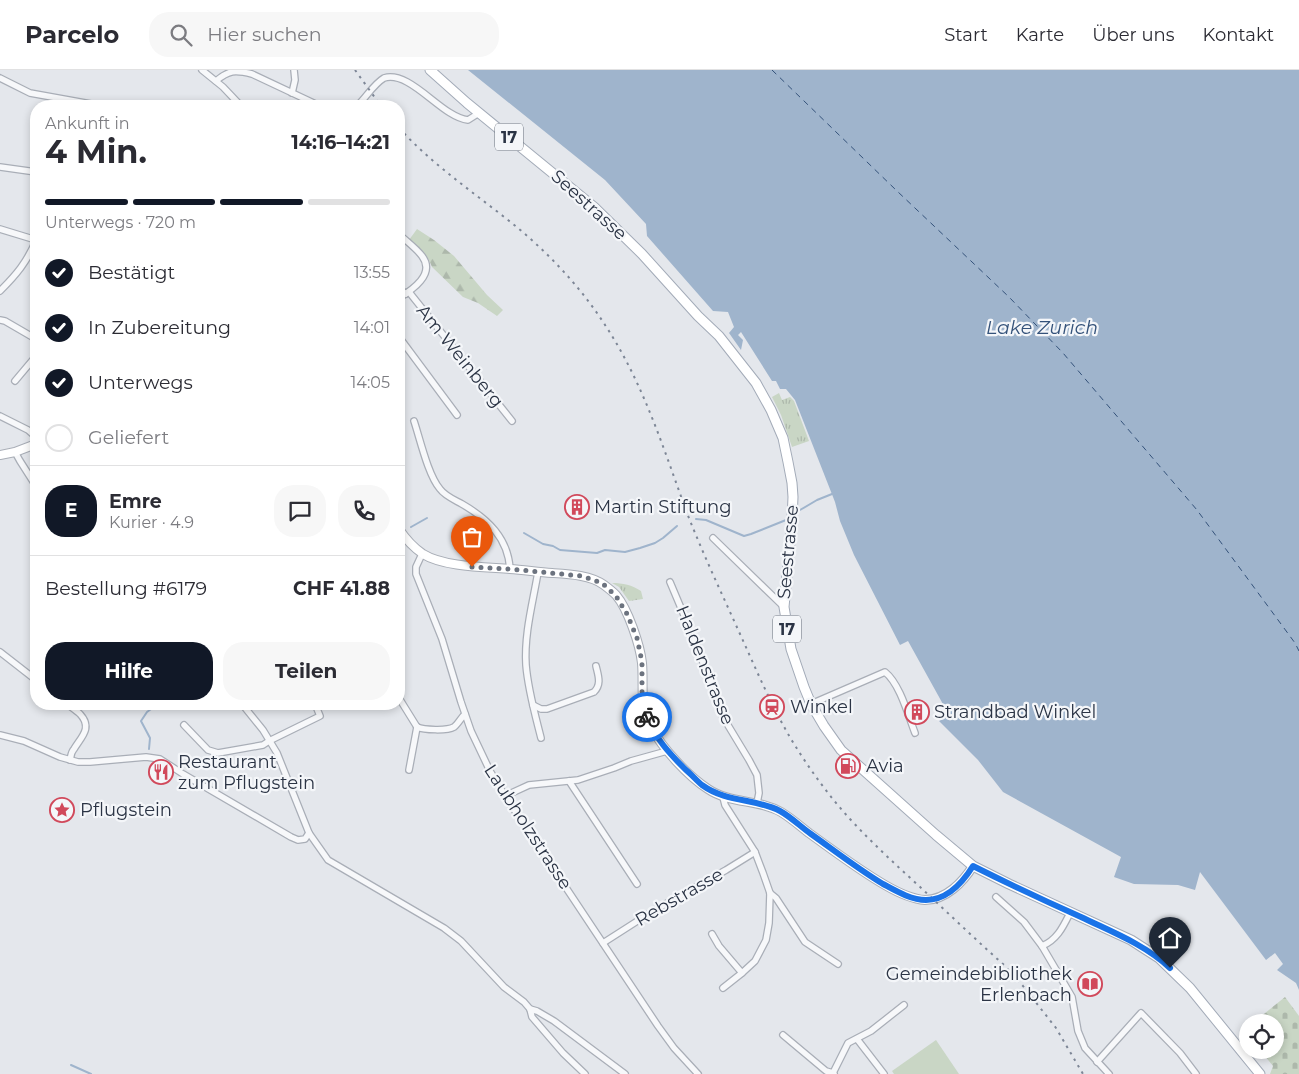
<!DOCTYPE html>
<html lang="de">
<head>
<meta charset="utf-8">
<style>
	body { margin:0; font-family:Montserrat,sans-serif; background:#f7f7f7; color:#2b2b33; height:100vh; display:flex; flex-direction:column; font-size:19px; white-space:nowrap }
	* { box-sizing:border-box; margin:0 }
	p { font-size:16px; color:#7c7c81 }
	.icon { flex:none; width:28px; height:28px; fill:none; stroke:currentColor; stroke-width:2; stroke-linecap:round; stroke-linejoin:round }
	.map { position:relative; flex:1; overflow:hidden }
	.panel { position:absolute; left:30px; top:30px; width:375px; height:610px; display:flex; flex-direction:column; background:#fff; border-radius:20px; box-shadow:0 2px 8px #0003 }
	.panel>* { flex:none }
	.controls { position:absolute; left:1239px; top:944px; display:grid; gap:10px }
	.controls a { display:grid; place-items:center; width:45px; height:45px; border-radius:50%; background:#fff; box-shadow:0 2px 8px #0003; font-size:25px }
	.pin { position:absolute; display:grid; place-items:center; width:42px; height:42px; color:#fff; margin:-51px -21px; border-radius:50% 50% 50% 0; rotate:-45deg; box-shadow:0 0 5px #0007 }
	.pin .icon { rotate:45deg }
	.courier { position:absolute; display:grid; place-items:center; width:50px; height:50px; margin:-25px; border:4px solid #1a73e8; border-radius:50%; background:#fff; color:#222; box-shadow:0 1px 6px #0007 }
	.head em { font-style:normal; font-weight:700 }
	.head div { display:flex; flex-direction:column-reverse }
	.head { display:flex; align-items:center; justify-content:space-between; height:85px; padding:0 15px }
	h1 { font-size:32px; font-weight:700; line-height:38px }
	.bar { display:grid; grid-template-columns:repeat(4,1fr); gap:8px 5px; align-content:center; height:60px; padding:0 15px }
	.bar i { height:6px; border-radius:4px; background:#e1e1e2 }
	.bar .active { background:#111827 }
	.bar p { grid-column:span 4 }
	.line { display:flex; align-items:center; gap:12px; padding:0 15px; border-top:1px solid #e1e1e2 }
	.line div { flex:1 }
	.round { display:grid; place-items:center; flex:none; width:52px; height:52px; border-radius:20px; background:#f7f7f7 }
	ol { padding:0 15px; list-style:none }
	li { display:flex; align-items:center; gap:15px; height:55px }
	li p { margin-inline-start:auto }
	li .icon { padding:5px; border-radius:50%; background:#111827; color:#fff; stroke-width:4 }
	li:last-child { color:#7c7c81 }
	li i { width:28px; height:28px; border:2px solid #e1e1e2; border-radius:50% }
	.primary-button { display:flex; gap:10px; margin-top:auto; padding:10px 15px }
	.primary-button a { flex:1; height:58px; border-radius:20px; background:#111827; color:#fff; font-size:20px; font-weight:700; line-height:58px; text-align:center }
	.primary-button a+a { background:#f7f7f7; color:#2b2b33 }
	header { display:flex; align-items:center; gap:30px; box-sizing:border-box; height:70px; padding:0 25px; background:#fff; border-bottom:1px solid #e1e1e2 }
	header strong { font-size:24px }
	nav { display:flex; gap:28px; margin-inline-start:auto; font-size:18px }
	.search { width:350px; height:45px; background:#f7f7f7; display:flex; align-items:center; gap:12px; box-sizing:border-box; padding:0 18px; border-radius:20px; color:#7c7c81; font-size:19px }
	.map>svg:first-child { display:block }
	.grass { fill:url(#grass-tufts) }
	.forest { fill:url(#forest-firs) }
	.cemetery { fill:url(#cemetery-stones) }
	.garden { fill:#c9d6c5 }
	.water { fill:#9fb4cc }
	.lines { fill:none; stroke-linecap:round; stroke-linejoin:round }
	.stream { stroke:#9fb4cc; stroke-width:2 }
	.ferry { stroke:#34527a; stroke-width:1; stroke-dasharray:6 5; stroke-linecap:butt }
	.street-casing { stroke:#a9aeb7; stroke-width:8 }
	.secondary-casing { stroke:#a9aeb7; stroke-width:10 }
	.primary-casing { stroke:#a3abb8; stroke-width:11 }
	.street { stroke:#f7f8fa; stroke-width:5.5 }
	.secondary { stroke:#fff; stroke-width:8 }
	.primary { stroke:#fff; stroke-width:9 }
	.rail { stroke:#7d8696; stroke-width:2; stroke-dasharray:2.5 5; stroke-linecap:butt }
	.done { stroke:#6c737f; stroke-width:5; stroke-dasharray:0 9 }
	.route { stroke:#1a73e8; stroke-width:6 }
	.labels { text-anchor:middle; stroke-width:4.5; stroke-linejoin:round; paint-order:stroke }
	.shield { fill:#f4f6f9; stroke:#676e7b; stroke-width:1 }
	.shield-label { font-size:16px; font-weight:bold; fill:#2b3445 }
	.street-label { font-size:18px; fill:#2b3445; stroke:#f4f6f9 }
	.poi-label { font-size:18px; fill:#2b3445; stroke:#f4f6f9; text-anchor:start }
	.water-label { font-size:19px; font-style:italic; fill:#34527a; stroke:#f4f6f9 }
</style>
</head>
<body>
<header>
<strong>Parcelo</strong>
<div class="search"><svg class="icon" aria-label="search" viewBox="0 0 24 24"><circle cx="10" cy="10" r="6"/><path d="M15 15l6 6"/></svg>Hier suchen</div>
<nav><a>Start</a><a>Karte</a><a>Über uns</a><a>Kontakt</a></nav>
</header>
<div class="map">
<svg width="1299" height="1004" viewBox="0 0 1299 1004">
	<defs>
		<pattern id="grass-tufts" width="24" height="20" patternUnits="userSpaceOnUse" patternTransform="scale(1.25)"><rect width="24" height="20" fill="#c9d6c5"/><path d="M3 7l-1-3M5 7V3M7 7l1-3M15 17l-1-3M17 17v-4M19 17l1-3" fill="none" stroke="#adb8ab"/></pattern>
		<pattern id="forest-firs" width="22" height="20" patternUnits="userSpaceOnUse" patternTransform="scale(1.25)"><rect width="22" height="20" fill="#c9d6c5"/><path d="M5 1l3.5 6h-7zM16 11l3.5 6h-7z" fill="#adb8ab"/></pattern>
		<pattern id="cemetery-stones" width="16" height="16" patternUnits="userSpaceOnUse" patternTransform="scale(1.25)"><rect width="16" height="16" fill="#c9d6c5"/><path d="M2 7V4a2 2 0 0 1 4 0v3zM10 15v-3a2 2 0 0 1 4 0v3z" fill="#adb8ab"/></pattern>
	</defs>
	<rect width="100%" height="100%" fill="#e4e7ec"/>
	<!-- grass -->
	<g class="grass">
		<path d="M779,323L782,330L790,327L794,331L809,371L792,377L781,345L772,327Z"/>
		<path d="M612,513C623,513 632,515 641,521L643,529L629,531L619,517Z"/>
	</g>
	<!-- forest -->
	<path class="forest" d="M417,159L434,170L454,186L487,225L503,240L497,246L478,233L463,227L432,197L429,190L409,170Z"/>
	<!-- cemetery -->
	<path class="cemetery" d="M1285,927L1299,946V1004H1270L1273,996L1260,980H1275V952H1254Z"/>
	<!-- garden -->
	<path class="garden" d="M936,970L959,1004H894L892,1001Z"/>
	<!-- water -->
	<path class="water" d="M468,0H1299V920L1296,913L1277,900L1283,894L1275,883L1266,890L1200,802L1195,820L1178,815L1134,814L1114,807L1121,787L1003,722L978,690L939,651L949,645L908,571L900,575L854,485L840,451L835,432L795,330L786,319H780L776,311H772L741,262L738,265L743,270L741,280L729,263L734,257L728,242L713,241L647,166L646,154L605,110Z"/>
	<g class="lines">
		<!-- stream -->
		<g class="stream">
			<path d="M800,440L817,430L832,424"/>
			<path d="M696,449L706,450L744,466L751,464L786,450"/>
			<path d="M411,457L427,448"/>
			<path d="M524,463L543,474L553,476L560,480L597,483L605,480L625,482L640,478L655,473L663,468L677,456"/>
			<path d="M149,679L150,668L141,651L147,642L158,634"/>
			<path d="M71,995L91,1004"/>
		</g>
		<!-- ferry -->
		<path class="ferry" d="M772,0L897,121L1009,227L1063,283L1197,440L1295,573L1299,581"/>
		<defs>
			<g id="street">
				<path d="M202,0L223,17L241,36"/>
				<path d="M0,8L30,23L102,36"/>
				<path d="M216,11C229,0 235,0 252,4L320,36"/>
				<path d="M292,23L295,10L294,0"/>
				<path d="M355,36L359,34C367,26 374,14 384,8C411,0 441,47 468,50L479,43"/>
				<path d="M0,97L36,102"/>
				<path d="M0,159L36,170"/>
				<path d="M399,164C406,171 416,178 422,186C436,204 412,220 399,228"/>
				<path d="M399,218L406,224"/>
				<path d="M0,221C17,204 26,193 36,171"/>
				<path d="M409,222L512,351"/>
				<path d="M0,250L5,251L36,269"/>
				<path d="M399,267L457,345"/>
				<path d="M15,311L36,286"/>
				<path d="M0,346L28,360L36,367"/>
				<path d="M414,351C420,369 428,405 440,419C445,426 455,430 462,434C488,449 508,468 510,499"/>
				<path d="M15,382L20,391L36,416"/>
				<path d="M713,468L784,537"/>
				<path d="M422,484L416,497V504L442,569L461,632L471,661L490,701L505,726L658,956L674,978L698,1004"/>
				<path d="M538,502C533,532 524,564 526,595C528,620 535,644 541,668"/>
				<path d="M670,512L697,576L723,647L749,690L757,705L759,723L757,733"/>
				<path d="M0,582L36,610"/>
				<path d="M399,628L417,657"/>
				<path d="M67,634C71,637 76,640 80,644C93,658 81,667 74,679C71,682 71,686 70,690"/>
				<path d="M242,634L263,660L277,683L309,763L328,790L444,858L461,871L504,917L524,932L530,939L532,947L563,983L585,1004"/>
				<path d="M811,634L885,602C900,614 908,645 915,663"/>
				<path d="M533,635L541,639H547L594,622C602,614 598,605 596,596"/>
				<path d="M184,655L208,680L218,683L263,675L269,671L320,646L315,634"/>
				<path d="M417,657C424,660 447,661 454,657C458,654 461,648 465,644"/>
				<path d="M0,665L24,671L60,687L78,692H90L146,687L160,689L183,704L291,767L298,770L305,769L309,763"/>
				<path d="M409,700L417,657"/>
				<path d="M569,711L637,814"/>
				<path d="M505,726L529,715L578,710L614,698L631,691L667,681"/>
				<path d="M770,823L776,828L805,872L838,894"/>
				<path d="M996,827L1024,852L1042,876C1057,870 1063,857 1070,843"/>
				<path d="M712,864L719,876L742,903"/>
				<path d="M603,873L653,841L726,800L755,782"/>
				<path d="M1042,876L1072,927L1078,961L1085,978L1109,1004"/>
				<path d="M723,918L742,903L755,891L766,870L769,853L770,823L763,803L755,782L725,735L723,727"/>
				<path d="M530,939L537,941L554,951L625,1004"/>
				<path d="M783,965L826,1001L833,1003L834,1004"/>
				<path d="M857,969L884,1004"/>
				<path d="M1097,992L1141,943L1180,983L1196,1004"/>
				<path d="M833,1003L848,973L871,961L904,935"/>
			</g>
			<g id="secondary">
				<path d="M0,385L15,382L36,374"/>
				<path d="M399,459C405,468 414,478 423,484C444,497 485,497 510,499C524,500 538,502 552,503C568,504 591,505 604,515C608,518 613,522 616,525C628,539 640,575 642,593C644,616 639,636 651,657C662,678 688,706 708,719C730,734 759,729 781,742C791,748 800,756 809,763C834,781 859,800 885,815C897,822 911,829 925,830C946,830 963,812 973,796"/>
			</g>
			<path id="primary" d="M430,0L467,33L594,137L642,184L698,246L719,266L756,313L771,340L783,368L788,392L792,413L793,427L792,450L784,537L791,579L804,617L811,634L824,656L841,680L936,765L973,796L1009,814L1131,870L1159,888L1190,918L1260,1004"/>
		</defs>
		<!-- street casing -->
		<use href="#street" class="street-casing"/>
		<!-- secondary casing -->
		<use href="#secondary" class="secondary-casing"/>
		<!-- primary casing -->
		<use href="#primary" class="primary-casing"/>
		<!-- street -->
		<use href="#street" class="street"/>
		<!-- secondary -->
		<use href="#secondary" class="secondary"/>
		<!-- primary -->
		<use href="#primary" class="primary"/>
		<!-- rail -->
		<g class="rail">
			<path d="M355,0L381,36"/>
			<path d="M399,58C431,93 470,120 508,150C546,180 581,217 607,258C644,315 664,380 687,443C703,484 722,524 740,564C756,599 771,635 791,669C808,697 828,725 850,749C872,773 895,794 919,816C947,842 975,869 1004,895L1023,916L1056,958L1083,1004"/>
		</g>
	</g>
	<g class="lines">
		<!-- done -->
		<path class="done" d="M472,497L510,499L582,506L602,513L616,526L627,544L637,568L642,592V628L647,647"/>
		<!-- route -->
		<path class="route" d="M647,647C655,668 670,684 685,699C691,704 696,710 702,715C727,733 755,728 780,741C791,747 801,757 811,764C835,781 858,799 883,814C896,821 911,830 926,830C947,830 963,812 973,796C1009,814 1045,831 1081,847C1112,862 1144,874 1170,898"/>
	</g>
	<!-- icons -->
	<defs>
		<symbol id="building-ring" viewBox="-11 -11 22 22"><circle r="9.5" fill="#f4f6f9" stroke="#d1495b" stroke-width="1.5"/><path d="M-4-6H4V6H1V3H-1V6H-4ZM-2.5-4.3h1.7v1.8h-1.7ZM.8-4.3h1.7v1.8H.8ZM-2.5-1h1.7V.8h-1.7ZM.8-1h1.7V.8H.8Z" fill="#d1495b"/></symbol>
		<symbol id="station-ring" viewBox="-11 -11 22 22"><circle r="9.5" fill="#f4f6f9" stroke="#d1495b" stroke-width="1.5"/><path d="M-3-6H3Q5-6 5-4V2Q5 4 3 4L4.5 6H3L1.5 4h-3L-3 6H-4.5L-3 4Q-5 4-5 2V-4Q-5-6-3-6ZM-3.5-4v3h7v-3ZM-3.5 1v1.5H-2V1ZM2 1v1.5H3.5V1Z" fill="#d1495b"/></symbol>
		<symbol id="fuel-ring" viewBox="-11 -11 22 22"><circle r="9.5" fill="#f4f6f9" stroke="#d1495b" stroke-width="1.5"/><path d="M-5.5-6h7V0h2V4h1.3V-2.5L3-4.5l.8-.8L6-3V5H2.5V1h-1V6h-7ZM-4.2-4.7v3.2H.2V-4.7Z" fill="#d1495b"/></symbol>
		<symbol id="restaurant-ring" viewBox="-11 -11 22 22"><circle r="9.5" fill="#f4f6f9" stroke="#d1495b" stroke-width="1.5"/><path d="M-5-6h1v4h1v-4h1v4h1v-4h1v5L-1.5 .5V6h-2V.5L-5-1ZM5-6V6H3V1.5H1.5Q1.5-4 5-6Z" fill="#d1495b"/></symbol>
		<symbol id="sight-ring" viewBox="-11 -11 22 22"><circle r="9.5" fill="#f4f6f9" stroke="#d1495b" stroke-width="1.5"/><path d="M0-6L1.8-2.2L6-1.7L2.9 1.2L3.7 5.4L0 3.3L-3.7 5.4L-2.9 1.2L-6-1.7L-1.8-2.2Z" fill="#d1495b"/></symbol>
		<symbol id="library-ring" viewBox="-11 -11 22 22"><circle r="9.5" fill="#f4f6f9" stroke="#d1495b" stroke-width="1.5"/><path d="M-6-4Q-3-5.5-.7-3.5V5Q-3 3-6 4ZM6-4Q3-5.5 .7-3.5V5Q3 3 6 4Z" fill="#d1495b"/></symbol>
	</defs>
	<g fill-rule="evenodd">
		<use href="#building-ring" x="563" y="423" width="28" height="28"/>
		<use href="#station-ring" x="758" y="623" width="28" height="28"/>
		<use href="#building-ring" x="903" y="628" width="28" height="28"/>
		<use href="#fuel-ring" x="834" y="682" width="28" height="28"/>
		<use href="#restaurant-ring" x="147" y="688" width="28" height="28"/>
		<use href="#sight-ring" x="48" y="726" width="28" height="28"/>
		<use href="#library-ring" x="1076" y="900" width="28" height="28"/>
	</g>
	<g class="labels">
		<!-- shield labels -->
		<g class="shield">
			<rect x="495" y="53.5" width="28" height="27" rx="4"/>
			<rect x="773" y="545.5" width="28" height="27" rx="4"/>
		</g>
		<g class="shield-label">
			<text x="509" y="73">17</text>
			<text x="787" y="565">17</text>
		</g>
		<!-- street labels -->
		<g class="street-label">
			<text transform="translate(589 135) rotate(42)" y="6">Seestrasse</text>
			<text transform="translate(460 286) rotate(51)" y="6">Am Weinberg</text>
			<text transform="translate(788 482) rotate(-85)" y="6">Seestrasse</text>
			<text transform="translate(705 595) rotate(68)" y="6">Haldenstrasse</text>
			<text transform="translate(528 757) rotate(57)" y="6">Laubholzstrasse</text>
			<text transform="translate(679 827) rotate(-30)" y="6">Rebstrasse</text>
		</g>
		<!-- poi labels -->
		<g class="poi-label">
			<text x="594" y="443">Martin Stiftung</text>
			<text x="790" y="643">Winkel</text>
			<text x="934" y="648">Strandbad Winkel</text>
			<text x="178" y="698">Restaurant<tspan x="178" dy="21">zum Pflugstein</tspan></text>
			<text x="866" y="702">Avia</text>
			<text x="80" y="746">Pflugstein</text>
			<text x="1072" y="910" text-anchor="end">Gemeindebibliothek<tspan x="1072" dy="21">Erlenbach</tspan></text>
		</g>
		<!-- water labels -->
		<g class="water-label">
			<text x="1042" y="264">Lake Zurich</text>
		</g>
	</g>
</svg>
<div class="controls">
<a><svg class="icon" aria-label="locate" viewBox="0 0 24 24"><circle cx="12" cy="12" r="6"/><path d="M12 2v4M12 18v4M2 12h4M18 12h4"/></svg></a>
</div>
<div class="pin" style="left:472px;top:497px;background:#ea580c"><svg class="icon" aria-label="bag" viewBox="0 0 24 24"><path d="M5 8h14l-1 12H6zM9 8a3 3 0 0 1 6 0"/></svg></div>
<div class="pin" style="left:1170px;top:898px;background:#1f2937"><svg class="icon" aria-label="home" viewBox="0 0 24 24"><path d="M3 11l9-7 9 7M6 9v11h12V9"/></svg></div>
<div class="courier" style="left:647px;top:647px"><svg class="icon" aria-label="bike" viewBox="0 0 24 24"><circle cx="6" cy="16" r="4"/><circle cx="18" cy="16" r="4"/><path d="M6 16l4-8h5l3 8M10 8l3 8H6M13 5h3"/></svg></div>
<section class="panel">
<div class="head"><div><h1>4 Min.</h1><p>Ankunft in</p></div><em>14:16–14:21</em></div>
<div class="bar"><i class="active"></i><i class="active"></i><i class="active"></i><i></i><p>Unterwegs · 720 m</p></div>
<ol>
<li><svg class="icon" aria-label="check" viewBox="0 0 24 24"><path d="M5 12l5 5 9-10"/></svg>Bestätigt<p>13:55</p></li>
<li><svg class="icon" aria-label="check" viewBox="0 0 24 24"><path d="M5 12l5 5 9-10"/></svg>In Zubereitung<p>14:01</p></li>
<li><svg class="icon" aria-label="check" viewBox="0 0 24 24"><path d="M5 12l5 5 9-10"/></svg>Unterwegs<p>14:05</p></li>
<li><i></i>Geliefert</li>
</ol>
<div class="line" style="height:90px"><b class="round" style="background:#111827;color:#fff">E</b><div><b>Emre</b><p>Kurier · 4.9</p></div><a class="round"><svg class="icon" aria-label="chat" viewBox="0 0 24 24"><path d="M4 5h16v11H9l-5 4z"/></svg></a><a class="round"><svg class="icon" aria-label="phone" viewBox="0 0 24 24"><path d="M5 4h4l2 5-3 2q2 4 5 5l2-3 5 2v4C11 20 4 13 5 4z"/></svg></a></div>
<div class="line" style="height:65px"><div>Bestellung #6179</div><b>CHF 41.88</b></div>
<div class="primary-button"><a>Hilfe</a><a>Teilen</a></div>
</section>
</div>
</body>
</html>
